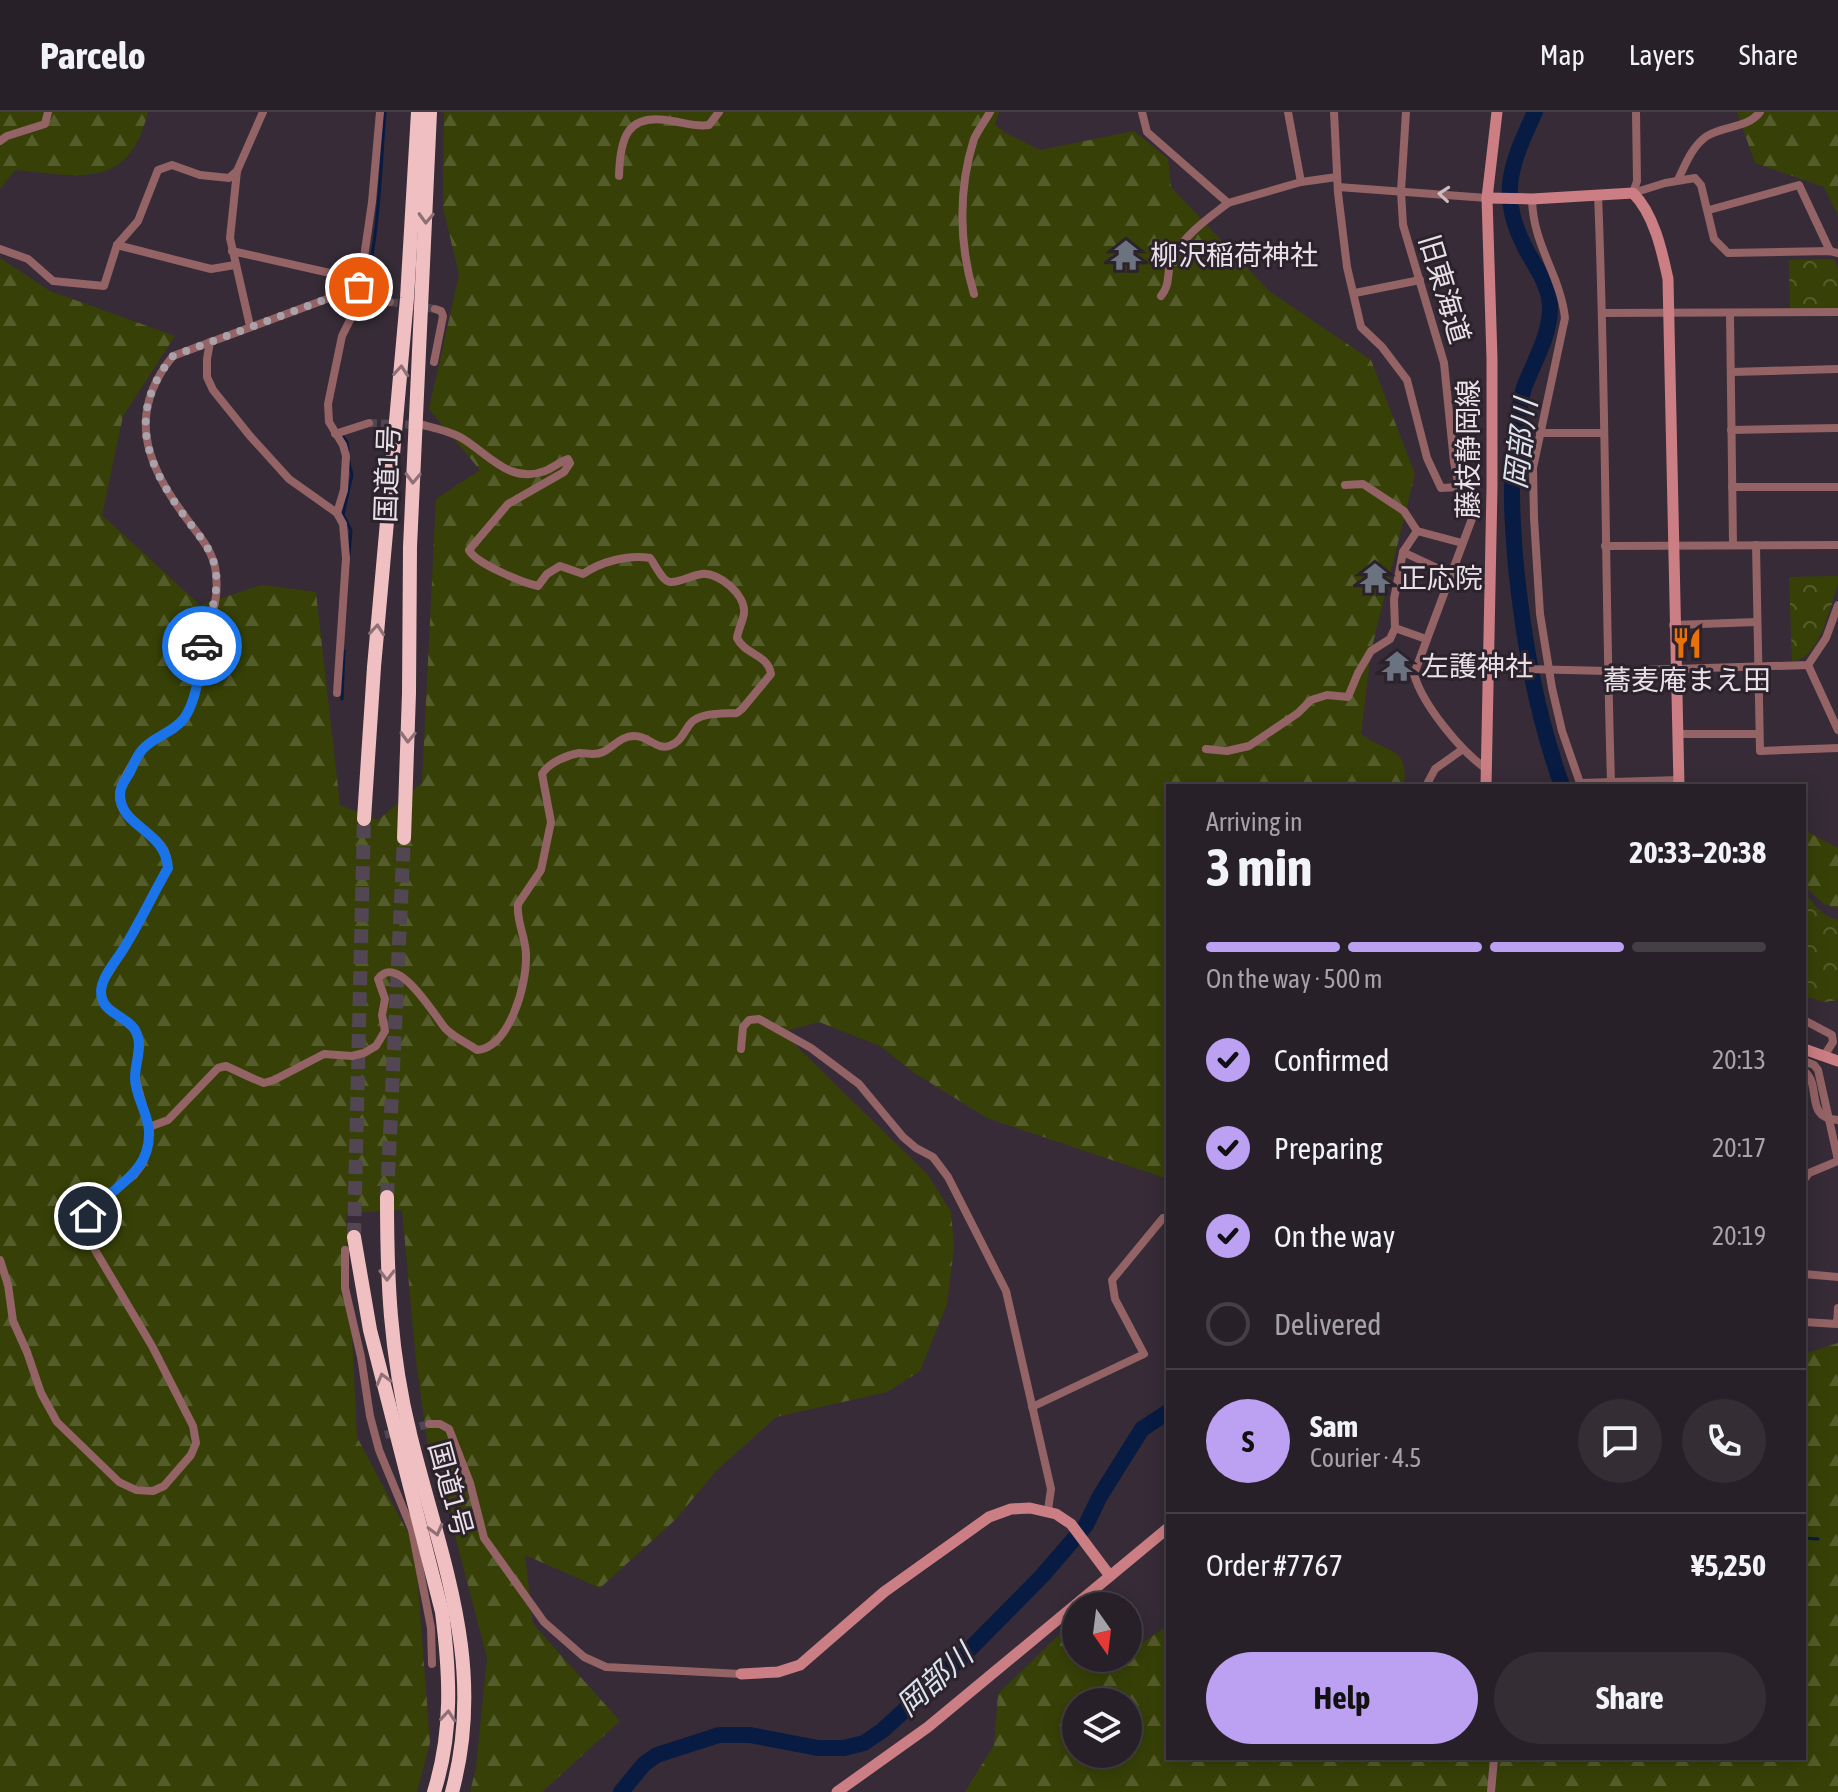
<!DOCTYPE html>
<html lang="en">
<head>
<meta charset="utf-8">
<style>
	body { margin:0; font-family:"Asap Condensed","Noto Sans JP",sans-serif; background:#342d34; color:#f1f3f6; height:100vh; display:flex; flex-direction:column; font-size:30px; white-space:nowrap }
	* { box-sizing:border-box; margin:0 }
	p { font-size:26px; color:#a5a3a8 }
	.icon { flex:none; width:44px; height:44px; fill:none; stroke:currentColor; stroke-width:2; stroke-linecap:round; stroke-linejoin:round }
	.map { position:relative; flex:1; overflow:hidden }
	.side { position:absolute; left:1166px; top:672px; width:640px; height:976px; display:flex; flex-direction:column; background:#282028; border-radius:0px; box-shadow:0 4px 20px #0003,0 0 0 2px #443e45 }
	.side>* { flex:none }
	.needle { width:52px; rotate:166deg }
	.tools { position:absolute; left:1062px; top:1480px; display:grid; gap:16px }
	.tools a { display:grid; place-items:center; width:80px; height:80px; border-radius:50%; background:#282028; box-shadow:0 4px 20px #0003,0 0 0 2px #443e45; font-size:40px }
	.pin { position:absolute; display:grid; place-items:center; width:68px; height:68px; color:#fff; margin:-34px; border:4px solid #fff; border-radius:50%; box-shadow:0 2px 8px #0007 }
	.courier { position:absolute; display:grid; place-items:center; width:80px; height:80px; margin:-40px; border:6px solid #1a73e8; border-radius:50%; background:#fff; color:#222; box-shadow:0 2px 10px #0007 }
	.summary em { font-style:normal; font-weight:700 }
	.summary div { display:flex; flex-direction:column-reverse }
	.summary { display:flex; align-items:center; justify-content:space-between; height:136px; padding:0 40px }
	h1 { font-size:52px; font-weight:700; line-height:60px }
	.bar { display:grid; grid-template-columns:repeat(4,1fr); gap:12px 8px; align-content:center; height:96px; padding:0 40px }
	.bar i { height:10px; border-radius:6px; background:#443e45 }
	.bar .active { background:#bca0f2 }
	.bar p { grid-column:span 4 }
	.line { display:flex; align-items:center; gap:20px; padding:0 40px; border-top:2px solid #443e45 }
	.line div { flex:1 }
	.round { display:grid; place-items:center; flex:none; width:84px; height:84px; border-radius:42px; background:#342d34 }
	ol { padding:0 40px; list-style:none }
	li { display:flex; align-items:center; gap:24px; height:88px }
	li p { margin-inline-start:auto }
	li .icon { padding:8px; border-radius:50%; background:#bca0f2; color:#111; stroke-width:4 }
	li:last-child { color:#a5a3a8 }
	li i { width:44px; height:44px; border:4px solid #443e45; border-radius:50% }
	.button { display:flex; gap:16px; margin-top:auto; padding:16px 40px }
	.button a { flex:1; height:92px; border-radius:48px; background:#bca0f2; color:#111; font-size:32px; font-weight:700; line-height:92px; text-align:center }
	.button a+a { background:#342d34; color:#f1f3f6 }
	header { display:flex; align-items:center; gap:48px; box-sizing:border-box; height:112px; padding:0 40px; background:#282028; border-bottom:2px solid #443e45 }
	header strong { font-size:38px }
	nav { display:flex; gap:44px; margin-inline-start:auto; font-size:28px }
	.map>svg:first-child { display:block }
	.forest { fill:url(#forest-firs); fill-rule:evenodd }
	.park { fill:url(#park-crowns) }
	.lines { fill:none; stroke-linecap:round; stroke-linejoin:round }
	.stream { stroke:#071b43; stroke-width:3 }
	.river { stroke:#071b43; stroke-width:16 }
	.street-tunnel { stroke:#514651; stroke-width:8; stroke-dasharray:8 4; stroke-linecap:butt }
	.highway-tunnel { stroke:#514651; stroke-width:14; stroke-dasharray:14 7; stroke-linecap:butt }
	.street { stroke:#936365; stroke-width:8 }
	.secondary { stroke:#cb7e83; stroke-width:11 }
	.highway { stroke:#f0bfc1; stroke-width:14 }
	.oneway { stroke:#cebbc1 }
	.oneway2 { stroke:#8e7076 }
	.done { stroke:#aaa1aa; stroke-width:8; stroke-dasharray:0 14.4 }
	.route { stroke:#1a73e8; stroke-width:10 }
	.labels { text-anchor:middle; stroke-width:6; stroke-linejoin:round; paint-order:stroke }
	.poi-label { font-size:28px; fill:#e8e1e8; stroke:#2c222c; text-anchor:start }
	.street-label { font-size:28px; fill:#e8e1e8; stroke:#2c222c }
	.water-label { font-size:30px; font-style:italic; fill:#dbe4f2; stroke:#2c222c }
</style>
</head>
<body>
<header>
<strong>Parcelo</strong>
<nav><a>Map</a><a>Layers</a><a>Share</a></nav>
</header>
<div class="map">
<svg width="1838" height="1680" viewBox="0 0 1838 1680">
	<defs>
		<pattern id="forest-firs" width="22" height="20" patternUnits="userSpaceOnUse" patternTransform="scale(2)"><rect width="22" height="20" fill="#374107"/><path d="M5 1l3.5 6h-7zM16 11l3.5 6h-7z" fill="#545c2b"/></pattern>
		<pattern id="park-crowns" width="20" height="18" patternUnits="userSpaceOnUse" patternTransform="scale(2)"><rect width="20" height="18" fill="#374107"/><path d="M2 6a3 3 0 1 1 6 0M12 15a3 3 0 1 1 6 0" fill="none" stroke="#545c2b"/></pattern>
	</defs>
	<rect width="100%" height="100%" fill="#362b36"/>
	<!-- forest -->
	<g class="forest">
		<path d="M0,0H148C129,79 80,64 15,58L0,77Z"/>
		<path d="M444,0H999L995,12L1004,20L1040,38L1134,19L1168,47L1171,75L1269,179L1371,248L1415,362L1371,539L1361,622C1388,642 1409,634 1404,674H1168V1067L987,1006L913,960L880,934L819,910L782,920L928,1063L951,1100L954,1135L947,1192L920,1259L887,1280L776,1305L716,1359L675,1408L600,1476L525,1443L533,1512L620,1609L542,1680H470L476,1656L487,1546L450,1404L428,1336L416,1248L402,1098L346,1101L357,1325L415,1434L430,1631L417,1680H0V146L50,179L175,224L123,304L102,403L200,493L262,473L316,480L340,693L378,708L422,671L436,387L480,358L429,297L459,163L443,95Z"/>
		<path d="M1737,0H1838V103L1824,75L1755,51Z"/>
		<path d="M1804,718L1838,736V796L1824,792L1804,774Z"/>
		<path d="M1838,1231V1680H965L994,1633L998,1582L1067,1515L1076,1519V1546H1128V1541L1168,1513V1646H1804V1242ZM1076,1590H1128V1642H1076Z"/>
	</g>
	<!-- park -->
	<g class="park">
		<path d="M1834,147L1838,157V196L1790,197L1789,148Z"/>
		<path d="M1838,464V472C1830,494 1820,548 1792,549L1789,465Z"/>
		<path d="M1804,779C1813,791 1822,805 1838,808V888L1824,890L1804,884Z"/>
	</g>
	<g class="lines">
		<!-- stream -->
		<g class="stream">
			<path d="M361,193C379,131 380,64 385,0"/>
			<path d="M340,321L347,330L348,339"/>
			<path d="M349,350L352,363L343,403L351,418L349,443"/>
			<path d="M342,587L344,539"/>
			<path d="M1804,1426L1818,1427"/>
		</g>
		<!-- river -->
		<g class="river">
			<path d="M1535,0C1509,56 1497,85 1529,143C1538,158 1549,175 1550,193C1551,221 1535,248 1525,273C1520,286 1519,302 1517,315C1509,361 1512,409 1516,455C1524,532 1536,600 1562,674"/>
			<path d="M621,1680L644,1652L657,1643L719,1623H750L818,1636H844L864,1631L883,1618L958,1549L1042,1464L1086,1413L1100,1384L1142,1317L1168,1300"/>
		</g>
		<!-- street-tunnel -->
		<g class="street-tunnel">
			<path d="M390,190L435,197"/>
			<path d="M369,311L418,313"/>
			<path d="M385,1323L429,1312"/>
		</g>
		<!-- highway-tunnel -->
		<g class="highway-tunnel">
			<path d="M387,1085L404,726"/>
			<path d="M354,1125L364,707"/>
		</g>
		<!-- street -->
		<g class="street">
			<path d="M1142,0L1147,20L1228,91L1301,70L1337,65"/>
			<path d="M1288,0L1301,70"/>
			<path d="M1334,0L1338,81L1347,155L1361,215L1382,235L1407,268L1427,346L1441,376L1459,375"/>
			<path d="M1406,0L1401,79L1403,113L1444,251L1454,350L1459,375L1475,384L1473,404L1414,562C1422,592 1460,638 1485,656"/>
			<path d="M0,29L7,24L45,12L48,0"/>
			<path d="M237,59L230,126L250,214"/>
			<path d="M619,64C620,27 626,0 672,9C686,11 695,15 709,13L719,0"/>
			<path d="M1678,68C1685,53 1692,34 1707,24C1724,13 1747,17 1760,0"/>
			<path d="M1338,75L1487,86"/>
			<path d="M1633,81L1665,71L1695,66L1701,73L1714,127L1728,141L1830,139L1838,141"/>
			<path d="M1633,81L1637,69L1636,0"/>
			<path d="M1598,82C1606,278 1605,474 1611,670"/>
			<path d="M1532,87C1533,134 1560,162 1565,206L1533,356L1534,406L1540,502L1552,576L1562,619L1580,671L1679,668"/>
			<path d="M1709,98L1799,73L1830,139"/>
			<path d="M117,133L211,157L235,153"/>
			<path d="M0,137L28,147L53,169L104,174L117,133L138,109L158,58L172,53L200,63L229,66L237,59L263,0"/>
			<path d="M232,139L361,168"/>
			<path d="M360,172L390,190"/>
			<path d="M1355,181L1420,168"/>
			<path d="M974,182C959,133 958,77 974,27C978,18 985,9 990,0"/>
			<path d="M1161,184C1171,173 1166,160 1172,147C1184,123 1207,107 1228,91"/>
			<path d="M1603,201L1838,200"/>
			<path d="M1730,202L1733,433"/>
			<path d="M210,230L207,247V265L213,278L250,324L289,367L337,401L343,412L346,446L337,581"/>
			<path d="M434,250L443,204L441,199L435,197"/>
			<path d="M1731,260L1838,257"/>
			<path d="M1731,318L1838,316"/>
			<path d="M1540,321H1603"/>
			<path d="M335,322L369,311"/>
			<path d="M1732,375H1838"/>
			<path d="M337,401L344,378L346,344L343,333L329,310L328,292L342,224L357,194L372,90L380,0"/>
			<path d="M1417,419L1462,431"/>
			<path d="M1756,433L1760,639L1838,636"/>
			<path d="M1605,434L1838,433"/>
			<path d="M1403,440L1450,462"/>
			<path d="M1673,513L1757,510"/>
			<path d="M1395,516L1426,527"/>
			<path d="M1808,553L1838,618"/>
			<path d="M1488,556L1608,559L1808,553L1826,526L1838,493"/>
			<path d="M1677,622H1758"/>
			<path d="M1206,637L1227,639L1249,634L1298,601L1311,588L1327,583L1348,585L1358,561L1371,539L1390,527L1395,516L1394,487L1403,440L1417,419L1404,399L1363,372L1345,373"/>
			<path d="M1426,674L1435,657L1463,637"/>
			<path d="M1804,908L1832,923L1833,930L1824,944"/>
			<path d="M741,937L743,915L749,908L759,907L811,936L859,972L903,1025L916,1036L933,1045L948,1065L1006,1179L1051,1377L1048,1398"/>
			<path d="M1804,949L1814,953L1818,958L1838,1048"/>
			<path d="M1804,959C1823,974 1803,1006 1838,1008"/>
			<path d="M149,1015L168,1008L218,956L226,954L254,967L264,971L274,968L324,942L352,944L364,941L376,934L385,919L382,903L385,887L378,867C397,840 433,901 445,916C453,925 467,931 477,938C510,935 527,872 526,843C526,826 516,809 518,792L541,758L551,710L542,662C548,651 567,643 579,641C588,641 594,644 603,640C614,634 623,623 635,624C648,624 657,638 669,634C681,630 683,621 690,612C699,600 723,602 737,601L742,597L771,562C768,542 745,543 737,526C738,518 743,509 744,501C746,483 719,460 702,462C692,463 679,471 670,470C662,469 655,452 650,446C629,442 600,450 583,462L560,454L547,462L538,474C523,471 475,451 469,438L508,392L564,360L570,351L568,347C559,350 553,356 545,359C509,373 487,340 460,325C449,319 435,316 423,313"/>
			<path d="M1804,1068L1809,1061L1838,1049"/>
			<path d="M345,1138V1176L361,1245L370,1304L379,1338L412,1418L431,1516L432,1552"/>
			<path d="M0,1148L8,1173L13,1209L27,1240L41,1281L57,1310L119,1370L136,1378L153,1379L164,1374L191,1343L196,1331L193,1314L152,1234L95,1138L87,1115L88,1104L98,1091L134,1063L143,1051L148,1033L149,1015L135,965L139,926L132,913L105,894L101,881L103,870L125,835L168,756C167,747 167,740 161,733C148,717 113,704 120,677C122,669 138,641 144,636C157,625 173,620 183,607C203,582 197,543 206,514C208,506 214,499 215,491C217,480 217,466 215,455C211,435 195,419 184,403C145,351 127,300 173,244L359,175"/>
			<path d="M1804,1162L1838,1165"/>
			<path d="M1804,1210L1837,1212L1838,1196"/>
			<path d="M1032,1295L1144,1242L1115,1187L1112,1168L1163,1106L1168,1107"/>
			<path d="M429,1312H440L449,1317L470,1371L484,1426L544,1510L584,1545L606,1555L741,1562"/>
			<path d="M1491,1680L1494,1646"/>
		</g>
		<!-- secondary -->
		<g class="secondary">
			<path d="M1487,86L1532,87L1633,81C1654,102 1662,139 1668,167L1679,674"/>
			<path d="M1486,674L1492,375V247L1487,86L1497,0"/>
			<path d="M1804,937L1838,949"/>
			<path d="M741,1562L778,1560L800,1553L884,1480L989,1405L1011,1397L1030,1396L1056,1402L1071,1412L1110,1464"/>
			<path d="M837,1680L928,1615L1168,1416"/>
		</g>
		<!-- highway -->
		<g class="highway">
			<path d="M364,707L374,555L407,186L418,0"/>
			<path d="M404,726L409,581L410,435L430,0"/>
			<path d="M387,1085C387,1169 390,1240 410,1322C440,1445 487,1551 452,1680"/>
			<path d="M354,1125L370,1218L442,1500C450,1562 453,1620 434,1680"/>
		</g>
	</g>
	<!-- one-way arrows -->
	<defs><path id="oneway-chevron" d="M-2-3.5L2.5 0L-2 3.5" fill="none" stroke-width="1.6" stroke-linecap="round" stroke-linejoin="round" transform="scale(2)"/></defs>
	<use class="oneway" href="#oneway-chevron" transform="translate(1444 82) rotate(-175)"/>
	<g class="oneway2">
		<use href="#oneway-chevron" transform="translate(426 106) rotate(92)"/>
		<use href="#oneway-chevron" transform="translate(401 259) rotate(-85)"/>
		<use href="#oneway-chevron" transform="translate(413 366) rotate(92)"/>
		<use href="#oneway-chevron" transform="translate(377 518) rotate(-85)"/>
		<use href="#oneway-chevron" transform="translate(408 625) rotate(92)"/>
		<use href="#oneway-chevron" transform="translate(387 1163) rotate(90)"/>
		<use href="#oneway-chevron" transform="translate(383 1267) rotate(-105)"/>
		<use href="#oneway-chevron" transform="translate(436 1418) rotate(75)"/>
		<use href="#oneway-chevron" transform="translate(448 1604) rotate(-85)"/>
	</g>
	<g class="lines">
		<!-- done -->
		<path class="done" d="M202,534C207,507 221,483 215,455C211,435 195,419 183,402C145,350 127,300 173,244L359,175"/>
		<!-- route -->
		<path class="route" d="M88,1104C111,1074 151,1063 149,1019C148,1001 135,984 135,966C135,949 144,934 135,918C125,902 101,902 101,879C102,864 117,848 124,836C140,810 153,782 168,756C165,717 120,716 120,682C120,674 126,667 130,660C133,653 137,644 142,638C153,624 174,621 185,605C198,585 199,557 202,534"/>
	</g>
	<!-- icons -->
	<defs>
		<symbol id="temple-bare" viewBox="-9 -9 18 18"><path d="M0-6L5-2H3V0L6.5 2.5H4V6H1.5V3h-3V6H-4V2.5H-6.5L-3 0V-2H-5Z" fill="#6b7280" stroke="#2c222c" stroke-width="2.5" paint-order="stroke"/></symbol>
		<symbol id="restaurant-bare" viewBox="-9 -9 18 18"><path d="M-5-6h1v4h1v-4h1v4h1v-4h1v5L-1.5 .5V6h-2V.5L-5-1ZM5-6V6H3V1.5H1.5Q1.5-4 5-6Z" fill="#e8710a" stroke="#2c222c" stroke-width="2.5" paint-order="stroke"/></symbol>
	</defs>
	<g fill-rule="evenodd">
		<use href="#temple-bare" x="1104" y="121" width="44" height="44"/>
		<use href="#temple-bare" x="1353" y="444" width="44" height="44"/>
		<use href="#restaurant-bare" x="1665" y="509" width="44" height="44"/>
		<use href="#temple-bare" x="1375" y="532" width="44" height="44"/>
	</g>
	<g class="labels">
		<!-- poi labels -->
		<g class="poi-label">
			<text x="1150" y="153">柳沢稲荷神社</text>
			<text x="1399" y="476">正応院</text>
			<text x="1421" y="564">左護神社</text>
			<text x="1687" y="578" text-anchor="middle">蕎麦庵まえ田</text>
		</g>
		<!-- street labels -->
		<g class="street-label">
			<text transform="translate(1445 177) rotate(73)" y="10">旧東海道</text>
			<text transform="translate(1468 337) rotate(-90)" y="10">藤枝静岡線</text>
			<text transform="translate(387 362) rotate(-88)" y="10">国道1号</text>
			<text transform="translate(451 1377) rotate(75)" y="10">国道1号</text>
		</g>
		<!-- water labels -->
		<g class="water-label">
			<text transform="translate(1521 332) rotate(-83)" y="10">岡部川</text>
			<text transform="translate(935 1568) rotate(-42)" y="10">岡部川</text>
		</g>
	</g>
</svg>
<div class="tools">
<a><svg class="needle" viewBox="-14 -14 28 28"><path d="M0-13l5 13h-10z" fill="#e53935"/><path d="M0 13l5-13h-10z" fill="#a5a3a8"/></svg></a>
<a><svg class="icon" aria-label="layers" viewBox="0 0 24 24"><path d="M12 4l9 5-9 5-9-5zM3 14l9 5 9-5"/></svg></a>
</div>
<div class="pin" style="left:359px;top:175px;background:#ea580c"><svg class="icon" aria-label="bag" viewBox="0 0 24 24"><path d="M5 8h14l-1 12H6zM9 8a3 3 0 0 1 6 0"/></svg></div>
<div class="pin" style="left:88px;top:1104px;background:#1f2937"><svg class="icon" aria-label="home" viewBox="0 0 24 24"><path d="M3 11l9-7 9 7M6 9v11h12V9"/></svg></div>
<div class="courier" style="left:202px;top:534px"><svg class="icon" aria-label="car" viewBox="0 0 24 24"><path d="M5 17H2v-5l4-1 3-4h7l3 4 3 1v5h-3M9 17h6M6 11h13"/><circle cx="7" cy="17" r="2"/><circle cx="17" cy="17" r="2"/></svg></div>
<section class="side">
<div class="summary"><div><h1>3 min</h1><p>Arriving in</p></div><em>20:33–20:38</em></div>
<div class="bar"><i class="active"></i><i class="active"></i><i class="active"></i><i></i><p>On the way · 500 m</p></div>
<ol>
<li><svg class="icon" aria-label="check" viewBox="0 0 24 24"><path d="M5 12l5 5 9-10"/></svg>Confirmed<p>20:13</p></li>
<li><svg class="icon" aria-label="check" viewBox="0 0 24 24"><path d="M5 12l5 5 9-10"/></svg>Preparing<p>20:17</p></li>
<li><svg class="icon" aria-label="check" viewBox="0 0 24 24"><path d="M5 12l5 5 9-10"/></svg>On the way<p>20:19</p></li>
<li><i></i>Delivered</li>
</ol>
<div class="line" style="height:144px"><b class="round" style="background:#bca0f2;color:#111">S</b><div><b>Sam</b><p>Courier · 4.5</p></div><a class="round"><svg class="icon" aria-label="chat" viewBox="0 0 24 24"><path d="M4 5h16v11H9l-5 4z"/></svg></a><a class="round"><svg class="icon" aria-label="phone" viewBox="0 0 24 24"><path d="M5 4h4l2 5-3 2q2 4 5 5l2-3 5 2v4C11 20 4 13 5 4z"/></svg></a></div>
<div class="line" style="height:104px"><div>Order #7767</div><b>¥5,250</b></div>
<div class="button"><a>Help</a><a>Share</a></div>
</section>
</div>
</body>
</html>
